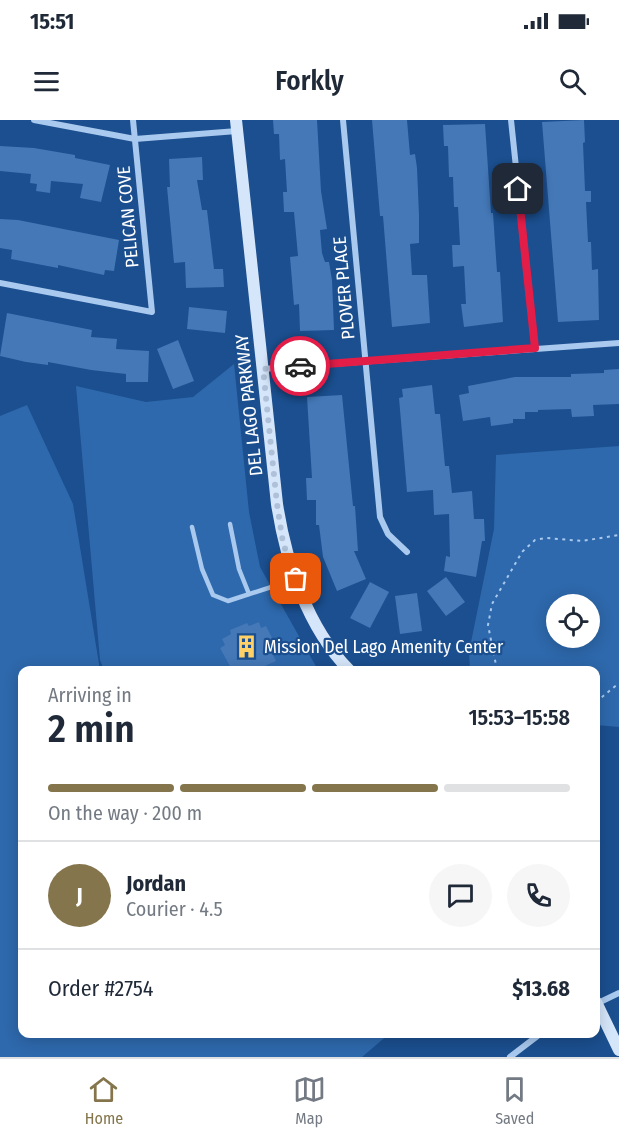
<!DOCTYPE html>
<html lang="en">
<head>
<meta charset="utf-8">
<style>
	body { margin:0; font-family:"Fira Sans Condensed",sans-serif; background:#f6f6f7; color:#1f2937; height:100vh; display:flex; flex-direction:column; font-size:22px; white-space:nowrap }
	* { box-sizing:border-box; margin:0 }
	p { font-size:20px; color:#747a83 }
	.icon { flex:none; width:33px; height:33px; fill:none; stroke:currentColor; stroke-width:2; stroke-linecap:round; stroke-linejoin:round }
	.map { position:relative; flex:1; overflow:hidden }
	.sheet { position:absolute; left:18px; top:546px; width:582px; height:372px; display:flex; flex-direction:column; background:#fff; border-radius:12px; box-shadow:0 3px 15px #0003 }
	.sheet>* { flex:none }
	.fabs { position:absolute; left:546px; top:474px; display:grid; gap:12px }
	.fabs a { display:grid; place-items:center; width:54px; height:54px; border-radius:50%; background:#fff; box-shadow:0 3px 15px #0003; font-size:30px }
	.pin { position:absolute; display:grid; place-items:center; width:51px; height:51px; color:#fff; margin:-26px; border-radius:12px; box-shadow:0 3px 9px #0006 }
	.courier { position:absolute; display:grid; place-items:center; width:60px; height:60px; margin:-30px; border:4px solid #e11d48; border-radius:50%; background:#fff; color:#222; box-shadow:0 2px 8px #0007 }
	.head em { font-style:normal; font-weight:600 }
	.head div { display:flex; flex-direction:column-reverse }
	.head { display:flex; align-items:center; justify-content:space-between; height:102px; padding:0 30px }
	h1 { font-size:39px; font-weight:600; line-height:45px }
	.bar { display:grid; grid-template-columns:repeat(4,1fr); gap:9px 6px; align-content:center; height:72px; padding:0 30px }
	.bar i { height:8px; border-radius:4px; background:#e0e1e3 }
	.bar .on { background:#84754c }
	.bar p { grid-column:span 4 }
	.line { display:flex; align-items:center; gap:15px; padding:0 30px; border-top:2px solid #e0e1e3 }
	.line div { flex:1 }
	.round { display:grid; place-items:center; flex:none; width:63px; height:63px; border-radius:32px; background:#f6f6f7 }
	.status { display:flex; justify-content:space-between; align-items:center; height:42px; padding:0 30px; background:#fff; direction:ltr }
	.status svg { height:16px; fill:currentColor }
	header { display:flex; justify-content:space-between; align-items:center; height:78px; padding:0 30px; background:#fff; font-size:27px; font-weight:600 }
	.dock { display:flex; justify-content:space-around; align-items:center; height:84px; border-top:2px solid #e0e1e3; background:#fff; font-size:16px; color:#747a83 }
	.dock a { display:grid; justify-items:center; gap:3px }
	.dock .on { color:#84754c }
	.map>svg:first-child { display:block }
	.green { fill:#2e69ad; fill-rule:evenodd }
	.building { fill:#4478b7 }
	.lines { fill:none; stroke-linecap:round; stroke-linejoin:round }
	.path { stroke:#a9c9ee; stroke-width:2; stroke-dasharray:3 4.5; stroke-linecap:butt }
	.lane { stroke:#a9c9ee; stroke-width:4.5 }
	.street { stroke:#a9c9ee; stroke-width:6 }
	.secondary { stroke:#d6e6fa; stroke-width:12 }
	.done { stroke:#afc1d8; stroke-width:6; stroke-dasharray:0 10.8 }
	.route { stroke:#e11d48; stroke-width:8 }
	.labels { text-anchor:middle; stroke-width:4.5; stroke-linejoin:round; paint-order:stroke }
	.street-label { font-size:18px; fill:#fff; stroke:#1b4f8f }
	.poi-label { font-size:18px; fill:#fff; stroke:#1b4f8f; text-anchor:start }
</style>
</head>
<body>
<div class="status"><b>15:51</b><svg viewBox="0 0 49 12"><path d="M0 12V9h3v3zM5 12V6h3v6zM10 12V3h3v9zM15 12V0h3v12zM26 1h20v11H26zM47 4h2v5h-2z"/></svg></div>
<header><svg class="icon" aria-label="menu" viewBox="0 0 24 24"><path d="M4 6h16M4 12h16M4 18h16"/></svg>Forkly<svg class="icon" aria-label="search" viewBox="0 0 24 24"><circle cx="10" cy="10" r="6"/><path d="M15 15l6 6"/></svg></header>
<div class="map">
<svg width="619" height="937" viewBox="0 0 619 937">
	<rect width="100%" height="100%" fill="#1b4f8f"/>
	<!-- green -->
	<g class="green">
		<path d="M234,244L249,392L260,447L318,550H104L100,540L76,266L146,282L193,277Z"/>
		<path d="M27,285L73,384L100,550H22V914H389L362,937H0V296Z"/>
		<path d="M619,326V607L596,605V550H470L469,532L494,409L496,335ZM556,484H590V518H556Z"/>
	</g>
	<!-- building -->
	<g class="building">
		<path d="M273,0H317L321,71L327,109L320,110L322,133L325,142H329L332,160L334,210L300,211L299,184L294,185L290,137L298,136L294,92H284L283,72H287L285,39L280,40L279,14H274Z"/>
		<path d="M372,0H407L410,35L415,34L417,48L419,95V123L410,124L412,155H427L430,203L392,207L383,96H380Z"/>
		<path d="M584,0L585,22L583,23L585,71H591V82H586L588,122H591L592,150L598,149L599,200L558,202L542,2Z"/>
		<path d="M485,4L491,93H493L497,152H500L503,202L464,207L461,184H466L464,146L453,147L452,125H460L458,87H454L453,57H449L448,26H444L443,5Z"/>
		<path d="M0,26L34,28L75,35V38L110,45L101,82L80,78L83,64L51,61L50,73L36,71L37,64L30,63L31,54L0,51Z"/>
		<path d="M202,37L203,60H197L202,90H207L214,149H223L224,167L186,168L185,142L174,143L167,67H170L169,39Z"/>
		<path d="M0,99L18,100L119,120L114,151L105,150L104,155L58,145V148L11,139L12,130L0,128Z"/>
		<path d="M189,187L227,191L225,213L187,209Z"/>
		<path d="M7,193L92,210L91,217L117,219L116,229L149,231L148,262H126V254L91,250L48,242V245L26,242L0,236Z"/>
		<path d="M178,220L194,261L173,269L157,229Z"/>
		<path d="M619,249V284L593,285L594,296L572,297L571,289L538,290V292H525V299H513V303L491,306L490,297L463,301L459,275L469,273L468,266L515,257H571V254L604,253V250Z"/>
		<path d="M432,265L435,294H440L445,346H449L452,373L472,371L474,399H484L485,421H482L476,457L444,451L446,436L450,437L449,394L434,395L433,370L407,372L399,278L403,277L402,269Z"/>
		<path d="M342,275L353,386H355L358,431H354L366,459L337,471L323,437L319,405H316V380H307L306,358H312L307,277Z"/>
		<path d="M446,457L465,482L446,496L427,471Z"/>
		<path d="M370,462L389,472L370,508L350,498Z"/>
		<path d="M417,473L422,511L400,514L395,476Z"/>
		<path d="M259,502L261,508L266,506L274,522L268,525L276,541L256,550H232L220,528L225,525L222,519L231,514L230,510L247,503L249,506Z"/>
	</g>
	<g class="lines">
		<!-- path -->
		<g class="path">
			<path d="M497,550L488,505L492,484L522,432L535,420L546,418L582,421L619,415"/>
			<path d="M596,582L619,563"/>
		</g>
		<!-- lane -->
		<g class="lane">
			<path d="M230,404L239,449L249,474"/>
			<path d="M192,407L202,449L213,475L228,481L293,460"/>
		</g>
		<!-- street -->
		<g class="street">
			<path d="M34,0L135,19L237,11"/>
			<path d="M343,0L380,397L388,414L407,432"/>
			<path d="M511,0L535,228"/>
			<path d="M0,163L152,192L133,0"/>
			<path d="M263,249L619,223"/>
			<path d="M596,884L619,873"/>
			<path d="M510,937L540,914"/>
		</g>
		<!-- secondary -->
		<g class="secondary">
			<path d="M236,0L277,384C286,442 307,507 349,550"/>
			<path d="M596,882L619,930"/>
		</g>
	</g>
	<g class="lines">
		<!-- done -->
		<path class="done" d="M296,459L283,423L277,384L263,249L300,246"/>
		<!-- route -->
		<path class="route" d="M300,246L535,228L518,69"/>
	</g>
	<!-- icons -->
	<defs>
		<symbol id="building-bare" viewBox="-9 -9 18 18"><path d="M-4-6H4V6H1V3H-1V6H-4ZM-2.5-4.3h1.7v1.8h-1.7ZM.8-4.3h1.7v1.8H.8ZM-2.5-1h1.7V.8h-1.7ZM.8-1h1.7V.8H.8Z" fill="#ffd166" stroke="#1b4f8f" stroke-width="2.5" paint-order="stroke"/></symbol>
	</defs>
	<g fill-rule="evenodd">
		<use href="#building-bare" x="230" y="510" width="33" height="33"/>
	</g>
	<g class="labels">
		<!-- street labels -->
		<g class="street-label">
			<text transform="translate(128 97) rotate(-95)" y="6">PELICAN COVE</text>
			<text transform="translate(344 168) rotate(-95)" y="6">PLOVER PLACE</text>
			<text transform="translate(249 285) rotate(-96)" y="6">DEL LAGO PARKWAY</text>
		</g>
		<!-- poi labels -->
		<g class="poi-label">
			<text x="264" y="533">Mission Del Lago Amenity Center</text>
		</g>
	</g>
</svg>
<div class="fabs">
<a><svg class="icon" aria-label="locate" viewBox="0 0 24 24"><circle cx="12" cy="12" r="6"/><path d="M12 2v4M12 18v4M2 12h4M18 12h4"/></svg></a>
</div>
<div class="pin" style="left:296px;top:459px;background:#ea580c"><svg class="icon" aria-label="bag" viewBox="0 0 24 24"><path d="M5 8h14l-1 12H6zM9 8a3 3 0 0 1 6 0"/></svg></div>
<div class="pin" style="left:518px;top:69px;background:#1f2937"><svg class="icon" aria-label="home" viewBox="0 0 24 24"><path d="M3 11l9-7 9 7M6 9v11h12V9"/></svg></div>
<div class="courier" style="left:300px;top:246px"><svg class="icon" aria-label="car" viewBox="0 0 24 24"><path d="M5 17H2v-5l4-1 3-4h7l3 4 3 1v5h-3M9 17h6M6 11h13"/><circle cx="7" cy="17" r="2"/><circle cx="17" cy="17" r="2"/></svg></div>
<section class="sheet">
<div class="head"><div><h1>2 min</h1><p>Arriving in</p></div><em>15:53–15:58</em></div>
<div class="bar"><i class="on"></i><i class="on"></i><i class="on"></i><i></i><p>On the way · 200 m</p></div>
<div class="line" style="height:108px"><b class="round" style="background:#84754c;color:#fff">J</b><div><b>Jordan</b><p>Courier · 4.5</p></div><a class="round"><svg class="icon" aria-label="chat" viewBox="0 0 24 24"><path d="M4 5h16v11H9l-5 4z"/></svg></a><a class="round"><svg class="icon" aria-label="phone" viewBox="0 0 24 24"><path d="M5 4h4l2 5-3 2q2 4 5 5l2-3 5 2v4C11 20 4 13 5 4z"/></svg></a></div>
<div class="line" style="height:78px"><div>Order #2754</div><b>$13.68</b></div>
</section>
</div>
<nav class="dock">
<a class="on"><svg class="icon" aria-label="home" viewBox="0 0 24 24"><path d="M3 11l9-7 9 7M6 9v11h12V9"/></svg>Home</a>
<a><svg class="icon" aria-label="map" viewBox="0 0 24 24"><path d="M3 6l6-2 6 2 6-2v14l-6 2-6-2-6 2zM9 4v14M15 6v14"/></svg>Map</a>
<a><svg class="icon" aria-label="saved" viewBox="0 0 24 24"><path d="M7 4h10v16l-5-4-5 4z"/></svg>Saved</a>
</nav>
</body>
</html>
